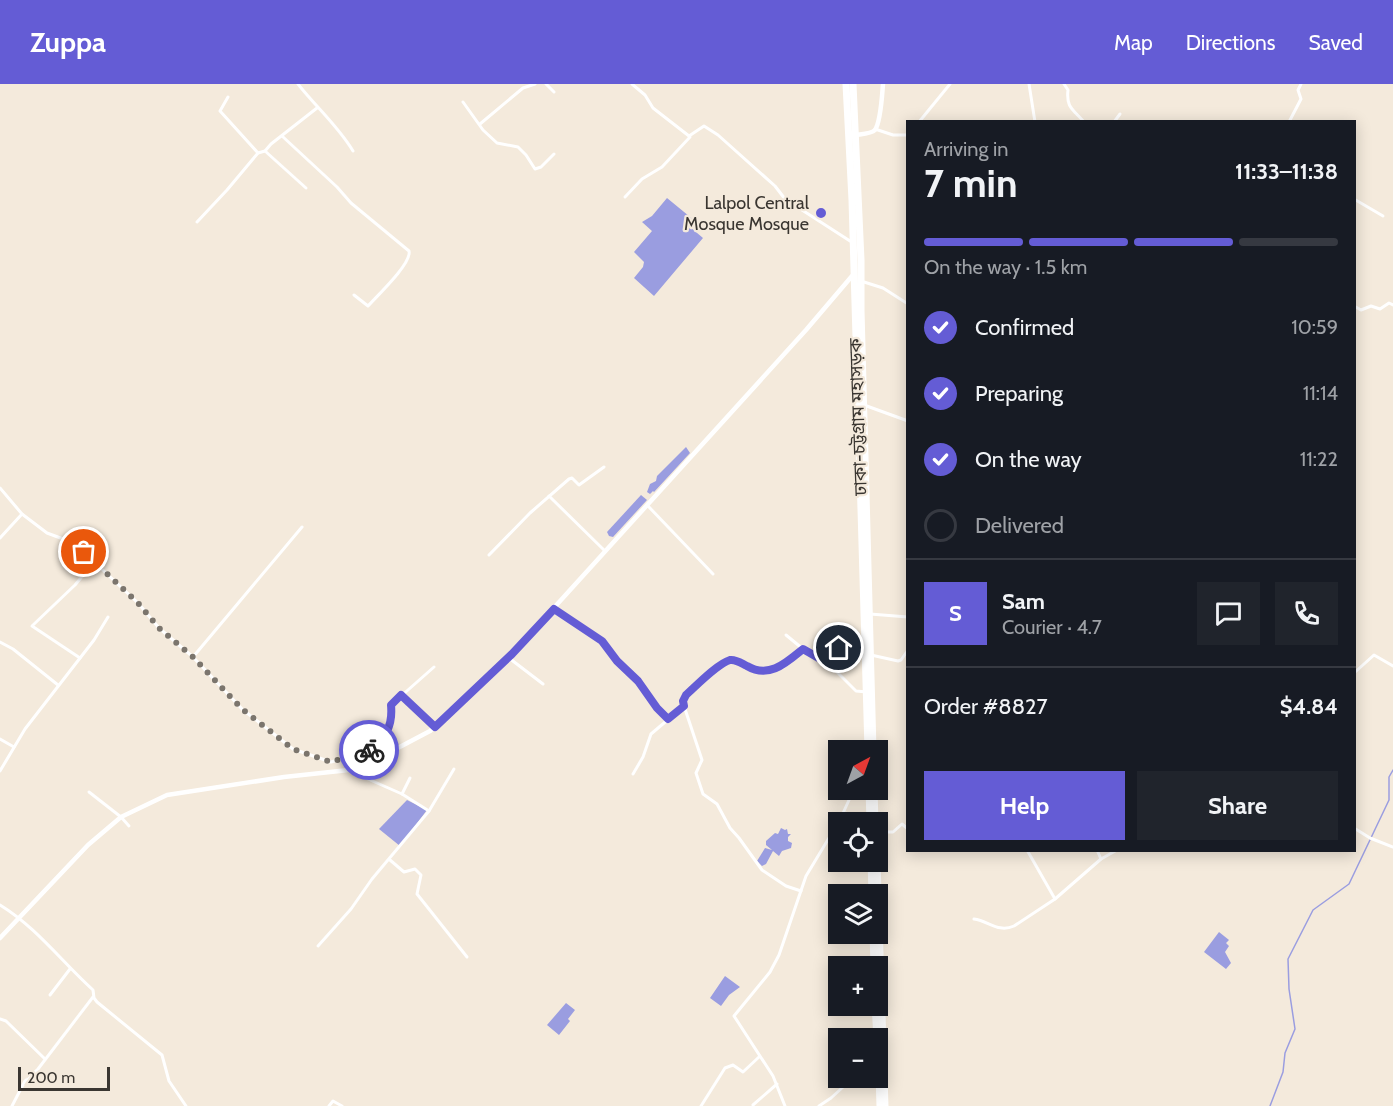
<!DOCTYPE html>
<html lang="en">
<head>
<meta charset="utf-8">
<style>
	body { margin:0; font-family:Cabin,"Noto Sans Bengali",sans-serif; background:#20242c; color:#f1f3f6; height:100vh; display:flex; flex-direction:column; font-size:22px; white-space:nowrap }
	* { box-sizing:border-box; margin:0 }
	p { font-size:20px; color:#9ea1a6 }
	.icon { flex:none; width:33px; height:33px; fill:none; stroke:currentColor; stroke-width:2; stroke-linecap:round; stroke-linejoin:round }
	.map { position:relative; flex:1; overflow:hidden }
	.panel { position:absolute; left:906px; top:36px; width:450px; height:732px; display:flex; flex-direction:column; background:#171b24; border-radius:0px; box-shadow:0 3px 15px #0003 }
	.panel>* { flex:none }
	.needle { width:39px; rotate:41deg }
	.tools { position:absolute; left:828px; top:656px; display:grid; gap:12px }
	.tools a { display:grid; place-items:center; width:60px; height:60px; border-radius:0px; background:#171b24; box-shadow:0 3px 15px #0003; font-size:30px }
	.scale { position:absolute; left:18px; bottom:15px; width:92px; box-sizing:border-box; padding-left:6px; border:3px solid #3a3631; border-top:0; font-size:16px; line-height:21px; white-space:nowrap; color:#3a3631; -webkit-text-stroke:4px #f4eadc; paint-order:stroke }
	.pin { position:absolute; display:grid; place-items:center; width:51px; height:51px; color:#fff; margin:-26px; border:3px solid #fff; border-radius:50%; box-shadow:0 2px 6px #0007 }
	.courier { position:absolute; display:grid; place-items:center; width:60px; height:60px; margin:-30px; border:4px solid #645cd5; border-radius:50%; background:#fff; color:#222; box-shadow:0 2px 8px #0007 }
	.overview em { font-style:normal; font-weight:700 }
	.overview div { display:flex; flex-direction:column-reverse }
	.overview { display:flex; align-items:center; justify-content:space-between; height:102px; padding:0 18px }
	h1 { font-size:39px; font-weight:700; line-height:45px }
	.bar { display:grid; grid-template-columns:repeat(4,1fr); gap:9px 6px; align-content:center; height:72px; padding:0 18px }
	.bar i { height:8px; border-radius:4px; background:#363941 }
	.bar .current { background:#645cd5 }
	.bar p { grid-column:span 4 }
	.line { display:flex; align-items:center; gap:15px; padding:0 18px; border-top:2px solid #363941 }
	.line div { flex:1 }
	.round { display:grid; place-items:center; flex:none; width:63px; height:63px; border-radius:0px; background:#20242c }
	ol { padding:0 18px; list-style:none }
	li { display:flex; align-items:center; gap:18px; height:66px }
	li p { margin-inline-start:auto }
	li .icon { padding:6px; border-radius:50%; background:#645cd5; color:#fff; stroke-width:4 }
	li:last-child { color:#9ea1a6 }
	li i { width:33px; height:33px; border:3px solid #363941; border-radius:50% }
	.primary-button { display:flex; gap:12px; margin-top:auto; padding:12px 18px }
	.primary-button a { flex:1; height:69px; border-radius:0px; background:#645cd5; color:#fff; font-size:24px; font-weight:700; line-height:69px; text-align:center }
	.primary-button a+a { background:#20242c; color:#f1f3f6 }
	header { display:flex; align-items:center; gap:36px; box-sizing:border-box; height:84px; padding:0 30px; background:#645cd5; color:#fff }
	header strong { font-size:28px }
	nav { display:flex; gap:33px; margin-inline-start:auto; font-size:21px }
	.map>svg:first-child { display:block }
	.water { fill:#9a9de0 }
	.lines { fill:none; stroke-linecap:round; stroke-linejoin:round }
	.stream { stroke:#9a9de0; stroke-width:1.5 }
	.street { stroke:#fff; stroke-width:3 }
	.secondary { stroke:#fff; stroke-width:4.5 }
	.highway { stroke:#fff; stroke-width:7 }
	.done { stroke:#7b756d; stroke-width:6; stroke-dasharray:0 10.8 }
	.route { stroke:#645cd5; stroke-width:8 }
	.poi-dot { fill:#645cd5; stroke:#f4eadc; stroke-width:2 }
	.labels { text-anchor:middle; stroke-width:4.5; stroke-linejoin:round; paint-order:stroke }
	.poi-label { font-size:18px; fill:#3a3631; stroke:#f4eadc; text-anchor:end }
	.street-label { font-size:18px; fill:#3a3631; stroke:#f4eadc }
</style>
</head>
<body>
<header>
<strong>Zuppa</strong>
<nav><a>Map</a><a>Directions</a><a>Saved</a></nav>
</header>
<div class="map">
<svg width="1393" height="1022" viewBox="0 0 1393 1022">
	<rect width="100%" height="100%" fill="#f4eadc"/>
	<!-- water -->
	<g class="water">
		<path d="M667,114L695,137L690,143L703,154L654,212L634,194L643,183L644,178L634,168L652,147L642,138L652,132Z"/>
		<path d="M686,363L690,369L654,408L653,407L650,410L647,408L650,400L656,397L657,392Z"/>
		<path d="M641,411L647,416L613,453L609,452L607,448Z"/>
		<path d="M407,716L427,726L400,762L379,745Z"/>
		<path d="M781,744L785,746L787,745L788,750H791L788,753V757L792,759L791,764L782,767L779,772L773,767L766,780L762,782L757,777L765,764L772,766L766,761V757L775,749L778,750Z"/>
		<path d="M1219,848L1229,856L1226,859L1229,862L1225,868L1231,879L1226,885L1204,868Z"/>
		<path d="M725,892L740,903L729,911L721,922L710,914Z"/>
		<path d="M566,919L575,926L568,935L570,937L559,951L547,941Z"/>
	</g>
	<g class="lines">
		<!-- stream -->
		<path class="stream" d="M1270,1022L1283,988L1285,969L1295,945L1289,905L1288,875L1313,826L1349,800L1389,716V693L1393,686"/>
		<!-- street -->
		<g class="street">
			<path d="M298,0C316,23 338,42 353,67"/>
			<path d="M546,0L554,8"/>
			<path d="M632,0L645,11L653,24L689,52L704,42L718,51L775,102L785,115L850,157"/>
			<path d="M1029,0L1035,38"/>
			<path d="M1064,0L1068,6C1066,24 1073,25 1084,38"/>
			<path d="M228,13L220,27L258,69"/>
			<path d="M463,18L483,46L497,59L518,63L526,71L535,85L541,83L554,70"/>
			<path d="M919,38L950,0"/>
			<path d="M1114,38L1120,30"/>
			<path d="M1289,38L1301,15L1298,6L1301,0"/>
			<path d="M480,40L523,4L535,0"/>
			<path d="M875,45L893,51H908"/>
			<path d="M282,52L337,103L351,119L409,167C412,179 378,211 368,222L354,211"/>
			<path d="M265,67L306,104"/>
			<path d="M625,113L642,95L662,83L690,53"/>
			<path d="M1354,115L1383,132"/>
			<path d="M197,138L227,106L258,69L265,67L271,60L317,24"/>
			<path d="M864,198L883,204L908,220"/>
			<path d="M1354,222L1361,226L1371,222L1380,225L1389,219L1393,221"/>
			<path d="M864,321L908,337"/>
			<path d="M0,404L22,430L47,449L74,459L138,519L159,544L193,573L242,625L293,665L331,678L366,668L379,657L388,645L392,637L391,621L434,583"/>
			<path d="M549,412L605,467"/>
			<path d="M648,422L713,490"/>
			<path d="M0,454L22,430"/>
			<path d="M489,471L530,429L569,395L572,394L579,401L604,383"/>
			<path d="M554,524L602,557L617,577L638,597L657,624L668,635"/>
			<path d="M870,530L908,533"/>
			<path d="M786,551L803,565"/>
			<path d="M0,558L13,565L58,601"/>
			<path d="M871,571L898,577L901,576L908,566"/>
			<path d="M193,573L302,443"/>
			<path d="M80,574L32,542L75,501L94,478"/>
			<path d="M509,574L543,600"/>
			<path d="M836,587L856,607L867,608"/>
			<path d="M1354,589L1374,571L1393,582"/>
			<path d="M401,611L435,643"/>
			<path d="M0,655L14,663"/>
			<path d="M358,685L368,695L402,710"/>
			<path d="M0,687L25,645L94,556L108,533"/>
			<path d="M633,690L643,673L651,650L684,622"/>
			<path d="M410,694L402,710L429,727"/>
			<path d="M89,708L121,733L129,742"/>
			<path d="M846,729V738"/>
			<path d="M839,738L854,705"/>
			<path d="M1354,744L1370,754L1393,763"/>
			<path d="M878,748H893L902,740L908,745"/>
			<path d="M1027,766L1055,815"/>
			<path d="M1097,766L1101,775"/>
			<path d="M390,776L404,788L415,785L421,791L417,810L467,873"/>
			<path d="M801,807L786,802L762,786L739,754L730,744L717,720L703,710L696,689L702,676L684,622V614L725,578L733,575C741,578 748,583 756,586C772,592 791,575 803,565L829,580L839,565L845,560L863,567"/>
			<path d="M0,821C36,843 62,878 93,906L94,914L97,918L162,971L169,997L186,1022"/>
			<path d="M974,835C989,837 998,849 1014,842L1055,815L1101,775L1117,766"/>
			<path d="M318,862L351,825L372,795L429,727L454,685"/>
			<path d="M50,911L70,885"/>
			<path d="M0,935L6,937L45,975"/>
			<path d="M753,1021L777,1000"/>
			<path d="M12,1022L25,997L38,985L93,913"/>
			<path d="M329,1022L333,1017L342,1022"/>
			<path d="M701,1022L725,984L733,981L743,988L759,973"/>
			<path d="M785,1022L773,992L734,932L770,888L779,871L806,792L838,739"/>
			<path d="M819,1022L831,1014L854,993"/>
		</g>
		<!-- secondary -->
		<g class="secondary">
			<path d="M855,51C861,50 871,50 875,46C881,37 882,11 883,0"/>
			<path d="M0,854L88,761L121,733L167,711L284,693L358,685L430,647L512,570L806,246L852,192"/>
		</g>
		<!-- highway -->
		<g class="highway">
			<path d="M846,0L852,116L868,666"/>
			<path d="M853,0L861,176V226L873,666"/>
			<path d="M869,705L870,738"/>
			<path d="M874,705L875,738"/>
			<path d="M871,777L872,810"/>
			<path d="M877,777L885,1022"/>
			<path d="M873,849L874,882"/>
			<path d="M875,921L877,954"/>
			<path d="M878,958L880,1022"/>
		</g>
	</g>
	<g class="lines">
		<!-- done -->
		<path class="done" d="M84,468L138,519L159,544L193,573L242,625L293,665L331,678L369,666"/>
		<!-- route -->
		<path class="route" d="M369,666C386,652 393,643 391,621L401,611L435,643L512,570L554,525L602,557L617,577L638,597L657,624L668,635L684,622L683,617L686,611C696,602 717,580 730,576C736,575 741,579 747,582C769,595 786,579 803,565L829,580L839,564"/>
	</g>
	<!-- markers -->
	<circle class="poi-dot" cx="821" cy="129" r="6"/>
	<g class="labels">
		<!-- poi labels -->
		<g class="poi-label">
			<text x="809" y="125">Lalpol Central<tspan x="809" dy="21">Mosque Mosque</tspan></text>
		</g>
		<!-- street labels -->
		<g class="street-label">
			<text transform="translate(858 333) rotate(-92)" y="6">ঢাকা-চট্টগ্রাম মহাসড়ক</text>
		</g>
	</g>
</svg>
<div class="tools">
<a><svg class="needle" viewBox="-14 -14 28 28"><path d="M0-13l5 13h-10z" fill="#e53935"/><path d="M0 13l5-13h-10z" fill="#9ea1a6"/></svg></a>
<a><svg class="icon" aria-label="locate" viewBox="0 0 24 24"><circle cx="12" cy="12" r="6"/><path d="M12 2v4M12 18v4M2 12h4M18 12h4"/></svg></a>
<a><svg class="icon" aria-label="layers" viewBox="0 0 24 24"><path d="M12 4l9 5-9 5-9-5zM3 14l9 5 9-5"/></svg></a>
<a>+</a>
<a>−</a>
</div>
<div class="scale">200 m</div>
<div class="pin" style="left:84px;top:468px;background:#ea580c"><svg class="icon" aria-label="bag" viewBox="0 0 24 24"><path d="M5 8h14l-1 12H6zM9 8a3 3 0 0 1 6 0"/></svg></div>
<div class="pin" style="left:839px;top:564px;background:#1f2937"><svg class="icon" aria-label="home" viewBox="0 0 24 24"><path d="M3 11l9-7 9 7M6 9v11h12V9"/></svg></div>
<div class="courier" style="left:369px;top:666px"><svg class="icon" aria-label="bike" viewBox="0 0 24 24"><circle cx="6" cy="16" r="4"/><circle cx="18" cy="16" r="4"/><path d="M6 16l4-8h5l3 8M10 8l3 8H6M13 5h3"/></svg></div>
<section class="panel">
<div class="overview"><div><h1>7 min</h1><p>Arriving in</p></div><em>11:33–11:38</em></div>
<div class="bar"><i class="current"></i><i class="current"></i><i class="current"></i><i></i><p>On the way · 1.5 km</p></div>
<ol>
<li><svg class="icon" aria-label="check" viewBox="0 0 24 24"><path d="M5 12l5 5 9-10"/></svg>Confirmed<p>10:59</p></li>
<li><svg class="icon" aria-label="check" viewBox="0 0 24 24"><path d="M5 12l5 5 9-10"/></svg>Preparing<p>11:14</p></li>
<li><svg class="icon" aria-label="check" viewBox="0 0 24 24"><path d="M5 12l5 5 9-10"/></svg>On the way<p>11:22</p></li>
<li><i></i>Delivered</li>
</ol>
<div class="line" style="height:108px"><b class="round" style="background:#645cd5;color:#fff">S</b><div><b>Sam</b><p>Courier · 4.7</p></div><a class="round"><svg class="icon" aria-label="chat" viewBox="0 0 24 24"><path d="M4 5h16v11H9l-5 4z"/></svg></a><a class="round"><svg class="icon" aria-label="phone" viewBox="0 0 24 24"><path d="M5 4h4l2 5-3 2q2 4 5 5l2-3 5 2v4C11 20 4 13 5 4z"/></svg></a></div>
<div class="line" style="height:78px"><div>Order #8827</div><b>$4.84</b></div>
<div class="primary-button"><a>Help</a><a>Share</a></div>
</section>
</div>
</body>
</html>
